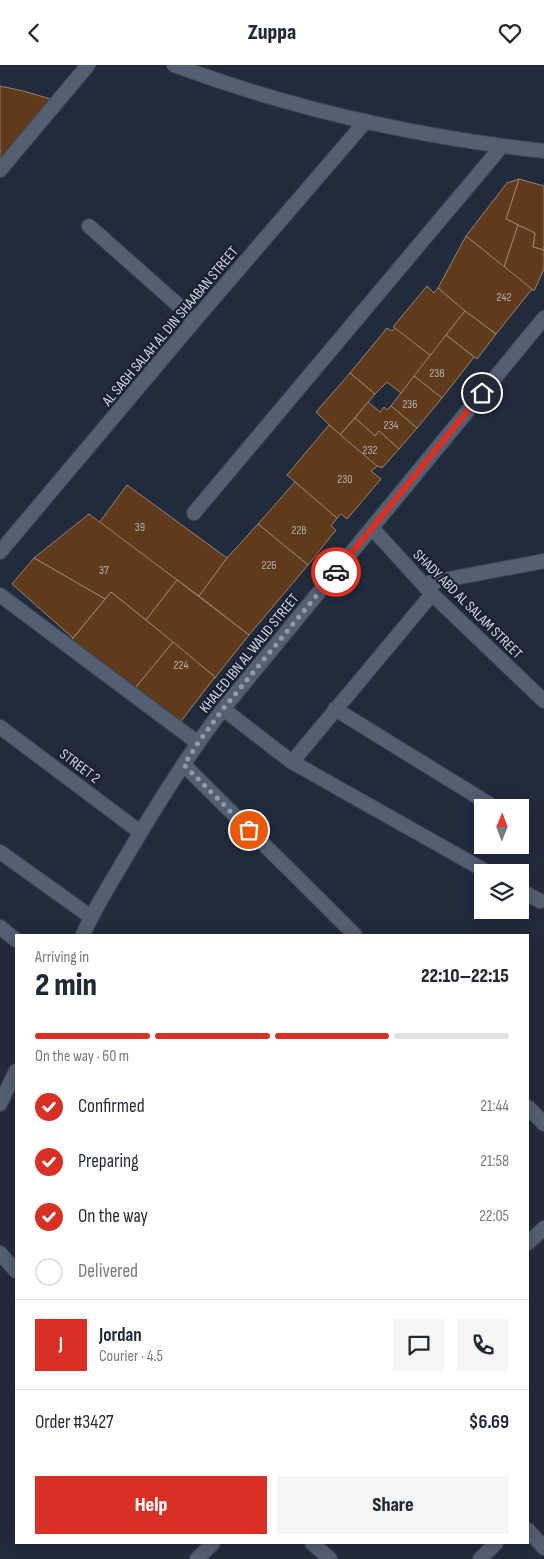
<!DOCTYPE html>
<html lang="en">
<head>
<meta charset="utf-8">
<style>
	body { margin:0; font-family:"Sofia Sans Condensed",sans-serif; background:#f6f6f7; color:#1f2937; height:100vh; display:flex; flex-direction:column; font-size:19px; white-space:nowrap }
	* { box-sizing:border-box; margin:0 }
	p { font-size:16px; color:#747a83 }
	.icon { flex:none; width:28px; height:28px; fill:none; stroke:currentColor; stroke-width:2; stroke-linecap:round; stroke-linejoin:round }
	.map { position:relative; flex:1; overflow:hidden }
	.side { position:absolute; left:15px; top:869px; width:514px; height:610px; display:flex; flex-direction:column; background:#fff; border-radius:0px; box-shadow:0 2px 12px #0003 }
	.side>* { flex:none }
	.needle { width:32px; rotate:1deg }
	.buttons { position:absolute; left:474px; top:734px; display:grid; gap:10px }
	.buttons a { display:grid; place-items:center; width:55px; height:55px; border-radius:0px; background:#fff; box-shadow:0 2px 12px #0003; font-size:25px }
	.pin { position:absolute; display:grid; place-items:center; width:42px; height:42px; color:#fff; margin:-21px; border:2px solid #fff; border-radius:50%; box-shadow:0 1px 5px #0007 }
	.courier { position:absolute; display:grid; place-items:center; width:50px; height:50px; margin:-25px; border:4px solid #d93025; border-radius:50%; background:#fff; color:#222; box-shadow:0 1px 6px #0007 }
	.headline em { font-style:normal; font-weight:800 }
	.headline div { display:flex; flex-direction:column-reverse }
	.headline { display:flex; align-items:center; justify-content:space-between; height:85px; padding:0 20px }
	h1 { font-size:32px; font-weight:800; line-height:38px }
	.bar { display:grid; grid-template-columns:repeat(4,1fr); gap:8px 5px; align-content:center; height:60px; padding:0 20px }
	.bar i { height:6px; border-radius:4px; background:#e0e1e3 }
	.bar .current { background:#d93025 }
	.bar p { grid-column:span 4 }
	.line { display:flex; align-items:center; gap:12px; padding:0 20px; border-top:1px solid #e0e1e3 }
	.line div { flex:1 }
	.round { display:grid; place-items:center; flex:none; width:52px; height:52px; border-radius:0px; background:#f6f6f7 }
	ol { padding:0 20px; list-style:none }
	li { display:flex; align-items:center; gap:15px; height:55px }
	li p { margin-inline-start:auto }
	li .icon { padding:5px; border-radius:50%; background:#d93025; color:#fff; stroke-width:4 }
	li:last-child { color:#747a83 }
	li i { width:28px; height:28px; border:2px solid #e0e1e3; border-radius:50% }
	.button { display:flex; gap:10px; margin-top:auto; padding:10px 20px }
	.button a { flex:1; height:58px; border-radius:0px; background:#d93025; color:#fff; font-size:20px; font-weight:800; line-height:58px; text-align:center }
	.button a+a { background:#f6f6f7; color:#1f2937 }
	header { display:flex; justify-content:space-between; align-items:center; height:65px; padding:0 20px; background:#fff; font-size:22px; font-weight:800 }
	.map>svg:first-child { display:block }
	.building { fill:#5f3a1b; stroke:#998475 }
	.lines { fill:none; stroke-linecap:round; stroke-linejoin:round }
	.minor-casing { stroke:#3e4654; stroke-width:16 }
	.tertiary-casing { stroke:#3e4654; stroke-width:16 }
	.minor { stroke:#545f72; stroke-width:14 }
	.tertiary { stroke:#545f72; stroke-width:14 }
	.done { stroke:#939ba9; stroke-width:5; stroke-dasharray:0 9 }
	.route { stroke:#d93025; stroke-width:6 }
	.labels { text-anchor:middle; stroke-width:4.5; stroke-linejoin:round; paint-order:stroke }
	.number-label { font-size:12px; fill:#b4b0b1 }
	.street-label { font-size:15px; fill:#d1d8e3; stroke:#182131 }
</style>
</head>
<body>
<header><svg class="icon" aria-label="back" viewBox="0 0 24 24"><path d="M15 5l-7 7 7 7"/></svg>Zuppa<svg class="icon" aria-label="heart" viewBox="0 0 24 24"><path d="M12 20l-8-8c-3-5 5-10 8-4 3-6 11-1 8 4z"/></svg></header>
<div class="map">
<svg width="544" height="1494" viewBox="0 0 544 1494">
	<rect width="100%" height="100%" fill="#212b3c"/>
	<!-- building -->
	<g class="building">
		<path d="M0,21L23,26L54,35L0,101Z"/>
		<path d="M519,114L544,121V185L533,182L535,168L506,154Z"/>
		<path d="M519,114L506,154L518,160L504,202L466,171L507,118Z"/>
		<path d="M518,160L535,168L533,182L544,185V204L534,226L504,202Z"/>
		<path d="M466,171L532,224L496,269L465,246L438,223Z"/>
		<path d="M427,221L434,228L438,223L465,246L446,270L431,291L393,262Z"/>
		<path d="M465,246L496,269L477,294L446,270Z"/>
		<path d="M387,263L392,266L395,263L431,291L401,328L387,317L375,329L350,308Z"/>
		<path d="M446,270L474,292L442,333L414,311Z"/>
		<path d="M350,308L375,329L340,370L316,347Z"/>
		<path d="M414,311L442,333L417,363L391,341Z"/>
		<path d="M368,337L380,347L384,342L387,345L391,341L417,363L399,384L379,366L375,371L355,353Z"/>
		<path d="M355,353L375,371L379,366L399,384L382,403L377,401L340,370Z"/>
		<path d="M329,360L377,401L371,406L381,414L347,454L341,449L337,453L287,410Z"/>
		<path d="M295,417L337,453L331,461L336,465L308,500L258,459Z"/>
		<path d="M127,420L227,493L199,531L99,458Z"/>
		<path d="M89,449L177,515L146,555L111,527L105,534L34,493Z"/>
		<path d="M258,459L308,500L249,570L199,531L227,493Z"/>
		<path d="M34,493L105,534L73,573L12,519Z"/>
		<path d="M177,515L249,570L214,614L215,612L146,555Z"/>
		<path d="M111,527L173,577L132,627L70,577Z"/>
		<path d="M173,577L215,612L178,660L132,627Z"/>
	</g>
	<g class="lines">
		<defs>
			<g id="minor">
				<path d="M0,105L88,0"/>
				<path d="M89,161L195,255"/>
				<path d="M194,448L502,81"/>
				<path d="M372,463L432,529L544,636"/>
				<path d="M0,487L195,255L366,56"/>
				<path d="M423,519L544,496"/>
				<path d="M0,530L198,678"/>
				<path d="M223,644L292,697L489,808"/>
				<path d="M335,644L494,742"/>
				<path d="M0,662L140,767"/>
				<path d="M292,697L432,529"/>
				<path d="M184,700L355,870"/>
				<path d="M0,787L91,852"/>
				<path d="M520,825L540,836"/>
				<path d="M0,862L16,875"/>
				<path d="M528,1042L544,1059"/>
				<path d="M528,1178L544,1163"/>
				<path d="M0,1188L16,1206"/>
				<path d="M528,1465L544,1483"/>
				<path d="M312,1478L330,1494"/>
				<path d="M197,1494L213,1478"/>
				<path d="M480,1494L496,1478"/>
			</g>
			<g id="tertiary">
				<path d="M174,0C292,44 419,72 544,86"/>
				<path d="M83,870C94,844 109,821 123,797C154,744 186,692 223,644L544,253"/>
				<path d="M0,1039L16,1006"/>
			</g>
		</defs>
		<!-- minor casing -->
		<use href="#minor" class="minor-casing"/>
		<!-- tertiary casing -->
		<use href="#tertiary" class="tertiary-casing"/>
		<!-- minor -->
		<use href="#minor" class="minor"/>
		<!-- tertiary -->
		<use href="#tertiary" class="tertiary"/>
	</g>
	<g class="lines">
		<!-- done -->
		<path class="done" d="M249,765L184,700L198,678L223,644L336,507"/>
		<!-- route -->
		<path class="route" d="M336,507L482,328"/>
	</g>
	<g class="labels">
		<!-- number labels -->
		<g class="number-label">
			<text x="504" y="236">242</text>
			<text x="437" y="312">238</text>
			<text x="410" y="343">236</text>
			<text x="391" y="364">234</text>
			<text x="370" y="389">232</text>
			<text x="345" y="418">230</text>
			<text x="140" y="466">39</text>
			<text x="299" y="469">228</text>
			<text x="269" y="504">226</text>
			<text x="104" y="509">37</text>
			<text x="181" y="604">224</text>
		</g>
		<!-- street labels -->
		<g class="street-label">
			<text transform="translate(170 261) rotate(-50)" y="5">AL SAGH SALAH AL DIN SHAABAN STREET</text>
			<text transform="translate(468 539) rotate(45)" y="5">SHADY ABD AL SALAM STREET</text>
			<text transform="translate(249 588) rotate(-51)" y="5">KHALED IBN AL WALID STREET</text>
			<text transform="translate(80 701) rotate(37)" y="5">STREET 2</text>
		</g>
	</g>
</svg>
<div class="buttons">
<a><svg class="needle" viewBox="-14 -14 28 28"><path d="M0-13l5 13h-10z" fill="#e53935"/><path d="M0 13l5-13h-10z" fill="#747a83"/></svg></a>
<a><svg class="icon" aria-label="layers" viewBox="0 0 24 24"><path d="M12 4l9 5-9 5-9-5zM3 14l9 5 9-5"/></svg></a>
</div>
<div class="pin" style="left:249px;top:765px;background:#ea580c"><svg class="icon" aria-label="bag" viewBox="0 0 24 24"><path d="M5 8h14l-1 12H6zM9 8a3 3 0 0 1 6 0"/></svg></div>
<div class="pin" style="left:482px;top:328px;background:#1f2937"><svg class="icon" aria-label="home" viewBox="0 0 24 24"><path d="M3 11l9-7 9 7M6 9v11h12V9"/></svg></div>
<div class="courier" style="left:336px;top:507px"><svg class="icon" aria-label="car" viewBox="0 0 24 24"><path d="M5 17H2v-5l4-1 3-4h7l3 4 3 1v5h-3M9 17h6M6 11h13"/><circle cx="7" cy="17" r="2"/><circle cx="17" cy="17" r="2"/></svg></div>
<section class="side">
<div class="headline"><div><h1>2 min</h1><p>Arriving in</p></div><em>22:10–22:15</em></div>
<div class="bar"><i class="current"></i><i class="current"></i><i class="current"></i><i></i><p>On the way · 60 m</p></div>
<ol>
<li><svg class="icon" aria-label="check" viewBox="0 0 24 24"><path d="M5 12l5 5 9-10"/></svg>Confirmed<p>21:44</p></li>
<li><svg class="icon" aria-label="check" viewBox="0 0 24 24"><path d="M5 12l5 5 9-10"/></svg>Preparing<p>21:58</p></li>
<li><svg class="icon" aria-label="check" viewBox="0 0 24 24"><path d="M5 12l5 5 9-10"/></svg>On the way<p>22:05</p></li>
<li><i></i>Delivered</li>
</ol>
<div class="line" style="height:90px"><b class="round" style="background:#d93025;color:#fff">J</b><div><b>Jordan</b><p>Courier · 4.5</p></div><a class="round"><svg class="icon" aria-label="chat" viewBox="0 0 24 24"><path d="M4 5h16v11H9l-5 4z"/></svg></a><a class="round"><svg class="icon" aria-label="phone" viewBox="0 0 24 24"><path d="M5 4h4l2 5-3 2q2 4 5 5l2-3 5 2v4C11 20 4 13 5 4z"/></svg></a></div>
<div class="line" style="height:65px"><div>Order #3427</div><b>$6.69</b></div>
<div class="button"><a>Help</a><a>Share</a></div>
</section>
</div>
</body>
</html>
